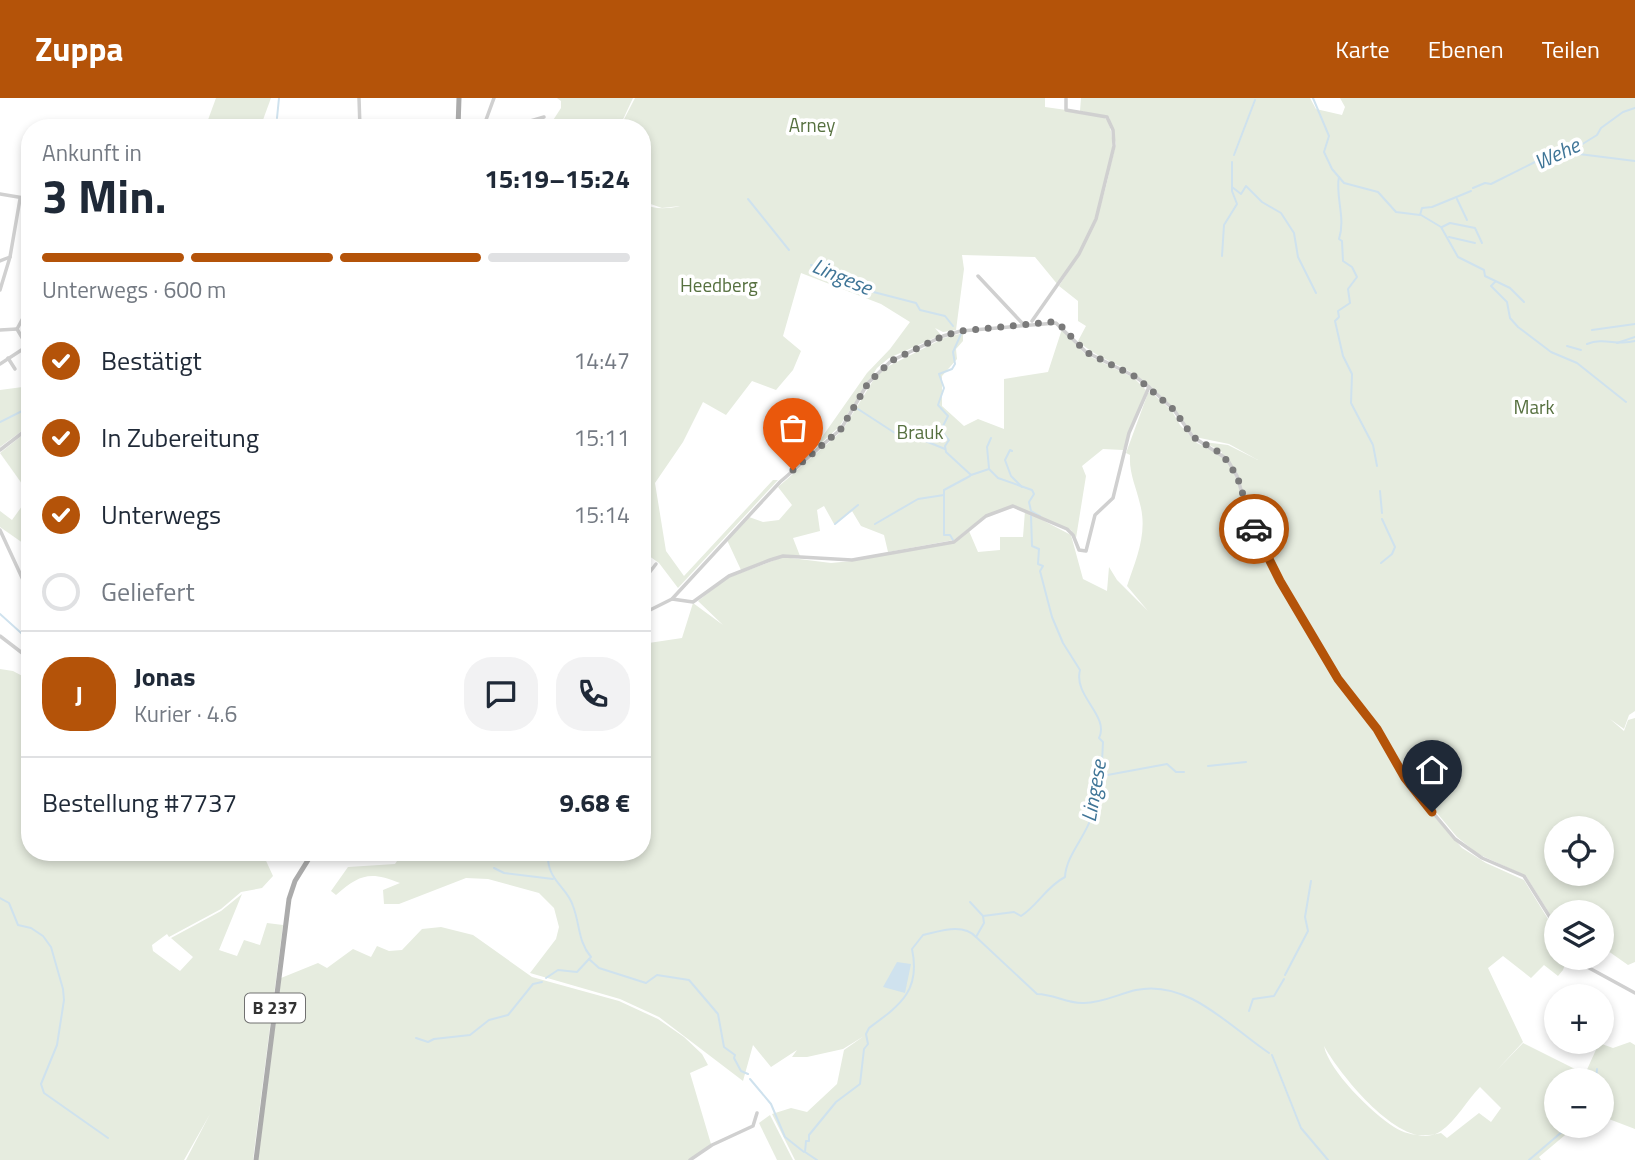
<!DOCTYPE html>
<html lang="de">
<head>
<meta charset="utf-8">
<style>
	body { margin:0; font-family:"Titillium Web",sans-serif; background:#f2f2f3; color:#1f2937; height:100vh; display:flex; flex-direction:column; font-size:26px; white-space:nowrap }
	* { box-sizing:border-box; margin:0 }
	p { font-size:23px; color:#747a83 }
	.icon { flex:none; width:38px; height:38px; fill:none; stroke:currentColor; stroke-width:2; stroke-linecap:round; stroke-linejoin:round }
	.map { position:relative; flex:1; overflow:hidden }
	.side { position:absolute; left:21px; top:21px; width:630px; height:742px; display:flex; flex-direction:column; background:#fff; border-radius:28px; box-shadow:0 4px 10px #0003 }
	.side>* { flex:none }
	.tools { position:absolute; left:1544px; top:718px; display:grid; gap:14px }
	.tools a { display:grid; place-items:center; width:70px; height:70px; border-radius:50%; background:#fff; box-shadow:0 4px 10px #0003; font-size:35px }
	.pin { position:absolute; display:grid; place-items:center; width:60px; height:60px; color:#fff; margin:-72px -30px; border-radius:50% 50% 50% 0; rotate:-45deg; box-shadow:0 0 7px #0007 }
	.pin .icon { rotate:45deg }
	.courier { position:absolute; display:grid; place-items:center; width:70px; height:70px; margin:-35px; border:5px solid #b45309; border-radius:50%; background:#fff; color:#222; box-shadow:0 2px 9px #0007 }
	.headline em { font-style:normal; font-weight:700 }
	.headline div { display:flex; flex-direction:column-reverse }
	.headline { display:flex; align-items:center; justify-content:space-between; height:119px; padding:0 21px }
	h1 { font-size:46px; font-weight:700; line-height:52px }
	.bar { display:grid; grid-template-columns:repeat(4,1fr); gap:10px 7px; align-content:center; height:84px; padding:0 21px }
	.bar i { height:9px; border-radius:5px; background:#e0e1e3 }
	.bar .selected { background:#b45309 }
	.bar p { grid-column:span 4 }
	.line { display:flex; align-items:center; gap:18px; padding:0 21px; border-top:2px solid #e0e1e3 }
	.line div { flex:1 }
	.round { display:grid; place-items:center; flex:none; width:74px; height:74px; border-radius:28px; background:#f2f2f3 }
	ol { padding:0 21px; list-style:none }
	li { display:flex; align-items:center; gap:21px; height:77px }
	li p { margin-inline-start:auto }
	li .icon { padding:7px; border-radius:50%; background:#b45309; color:#fff; stroke-width:4 }
	li:last-child { color:#747a83 }
	li i { width:38px; height:38px; border:4px solid #e0e1e3; border-radius:50% }
	header { display:flex; align-items:center; gap:42px; box-sizing:border-box; height:98px; padding:0 35px; background:#b45309; color:#fff }
	header strong { font-size:33px }
	nav { display:flex; gap:38px; margin-inline-start:auto; font-size:24px }
	.map>svg:first-child { display:block }
	.green { fill:#e6ecdf; fill-rule:evenodd }
	.water { fill:#cfe2ee }
	.lines { fill:none; stroke-linecap:round; stroke-linejoin:round }
	.stream { stroke:#cfe2ee; stroke-width:2 }
	.minor { stroke:#d0d0d0; stroke-width:3.5 }
	.major { stroke:#ababab; stroke-width:5 }
	.done { stroke:#7a7a7a; stroke-width:7; stroke-dasharray:0 12.6 }
	.route { stroke:#b45309; stroke-width:9 }
	.labels { text-anchor:middle; stroke-width:7; stroke-linejoin:round; paint-order:stroke }
	.shield { fill:#fff; stroke:#707070; stroke-width:2 }
	.shield-label { font-size:18px; font-weight:bold; fill:#333 }
	.park-label { font-size:19px; fill:#56703f; stroke:#fff }
	.water-label { font-size:21px; font-style:italic; fill:#3f7597; stroke:#fff }
</style>
</head>
<body>
<header>
<strong>Zuppa</strong>
<nav><a>Karte</a><a>Ebenen</a><a>Teilen</a></nav>
</header>
<div class="map">
<svg width="1635" height="1062" viewBox="0 0 1635 1062">
	<rect width="100%" height="100%" fill="#fff"/>
	<!-- green -->
	<g class="green">
		<path d="M216,0H271L260,30H205Z"/>
		<path d="M557,0H633L619,30H548L561,10V3Z"/>
		<path d="M635,0H1045V9L1095,16L1107,21C1121,51 1104,91 1097,122L1116,46L1109,19L1080,13L1081,0H1310L1316,11L1342,17L1345,9L1340,0H1635V613L1629,617L1624,631L1610,621L1624,633L1628,622L1635,620V864L1628,867L1601,848V814H1556V826L1526,778L1478,756L1457,739L1406,678L1379,630L1339,577L1280,479L1253,425L1248,423L1276,483L1334,581L1383,644L1401,681L1462,750L1486,765L1524,782L1556,834V859L1567,860L1563,872L1558,878L1544,867L1531,880L1503,858L1488,870L1523,944L1496,973L1523,945L1585,976L1599,945L1613,950L1630,944L1635,947V1031L1601,1018V982H1556V1027H1577L1539,1059L1541,1062H795L772,1016L791,1010L807,1014L837,986L844,952L864,938L843,951L807,959H792L797,952L771,969L753,947L743,983L659,919L620,901L530,875L556,841L559,829L554,810L539,795L488,781L466,780L399,806H384L383,792L400,785C370,773 360,776 336,797L331,793L348,769L395,766L403,754H642V546L682,540L693,505L723,527L698,503L727,480L783,459L831,465L852,463L954,445L969,433L978,454L1000,452V439H1023L1025,413L1071,437L1083,481L1107,493L1109,469L1117,482L1148,513L1127,488C1136,461 1148,435 1140,406C1136,388 1129,376 1130,357L1126,355L1148,295L1151,294L1172,313L1180,327L1197,345L1221,357L1222,354L1204,344L1228,347L1258,362L1229,346L1195,339C1177,316 1160,292 1134,276C1116,265 1094,258 1078,243L1086,228L1078,223V203L1059,188L1077,160L1058,187L1035,159L962,157L964,171L956,232L943,234L935,230L941,237L889,260L877,270L839,329L813,352L867,275L890,251L910,224L881,206L801,175L783,238L801,253L793,272L776,292L752,283L726,317L703,304L683,344L655,385L666,453L684,478L773,382H778L678,490L659,465L642,453V105C654,112 667,111 680,108L662,110L642,103V30L620,29ZM1556,730H1601V775H1556ZM1324,948C1338,974 1404,1059 1441,1033C1456,1023 1467,1002 1480,989L1501,1010L1491,1024L1479,1015L1447,1040L1441,1035C1425,1039 1408,1038 1394,1029C1372,1015 1329,973 1324,948Z"/>
		<path d="M1062,231L1085,256L1134,280L1146,292L1123,352L1103,351L1082,368L1086,378L1076,440L1071,432L1013,408L986,417L954,442L888,454L884,437L861,428L852,413L834,426L824,408L817,412L820,433L793,440L800,458L783,457L741,472L727,442L749,419L763,424L779,422L792,407L778,389L842,333L879,273L944,240L963,235V243L956,251L957,261L942,278V308L964,328L978,321L1004,331V281L1048,274Z"/>
		<path d="M30,288V327L0,349V292Z"/>
		<path d="M30,331V397L0,355Z"/>
		<path d="M30,397V450L0,429V413L12,422Z"/>
		<path d="M0,571L13,573L30,582V754H262L273,778L262,790L241,794L221,811L169,839L167,836L152,847L153,853L180,873L193,859L171,840L221,813L242,796L219,852L237,858L244,842L260,847L267,825L283,827L253,1062H186L210,1016L184,1062H0Z"/>
		<path d="M441,829L473,837L532,879L619,903L658,921L684,939L702,956L708,967L690,975L711,1046L689,1062H258L281,880L318,865L327,870L353,851L371,859L377,848L389,853L402,852L422,831Z"/>
		<path d="M770,1017L793,1062H777L759,1025Z"/>
	</g>
	<!-- water -->
	<path class="water" d="M897,864L911,866L905,895L883,889Z"/>
	<g class="lines">
		<!-- stream -->
		<g class="stream">
			<path d="M1313,0L1329,38L1324,54L1332,71L1344,85L1378,94L1396,114L1420,117L1422,110L1432,109L1471,93"/>
			<path d="M277,20L279,0"/>
			<path d="M279,26L284,30"/>
			<path d="M1571,55L1635,63"/>
			<path d="M1234,57L1255,2"/>
			<path d="M1339,79C1335,97 1346,120 1339,141L1342,143L1343,163L1352,169L1357,179L1348,191L1350,205L1338,213L1339,219L1335,223L1343,258L1352,276L1351,305L1373,347L1377,368"/>
			<path d="M1232,89L1241,96L1246,88L1262,104L1281,115L1294,135L1298,159L1316,195"/>
			<path d="M1473,90L1485,85L1491,86L1535,64L1568,55L1597,37L1601,30L1623,14L1635,10"/>
			<path d="M748,101L789,152"/>
			<path d="M1457,101L1467,122"/>
			<path d="M1421,117L1441,129L1458,159L1484,172L1485,178L1510,190L1524,204"/>
			<path d="M1442,129L1450,125L1475,130L1482,145"/>
			<path d="M1449,139L1475,145"/>
			<path d="M1222,158L1224,127L1237,106L1232,93V64"/>
			<path d="M811,167L858,190L916,205L920,212L945,218L953,228"/>
			<path d="M1495,184L1491,188L1507,204L1510,220L1518,229L1551,254L1577,265L1626,304"/>
			<path d="M1592,232L1635,226"/>
			<path d="M961,236L953,254L955,266L952,271L939,276L944,290L938,307L948,318L941,332L949,342L945,348L946,354L971,377L989,371L998,380L1032,392L1034,396L1029,404L1031,413L1040,418"/>
			<path d="M1617,245L1635,239"/>
			<path d="M1587,246C1604,239 1617,248 1635,243"/>
			<path d="M1567,248L1581,252"/>
			<path d="M858,311L901,339L923,342L945,351"/>
			<path d="M0,324L30,309"/>
			<path d="M1012,353L1010,352L1005,362L1011,378L1022,389"/>
			<path d="M989,370L987,349L991,340"/>
			<path d="M1380,393L1382,415"/>
			<path d="M835,426L858,407"/>
			<path d="M875,426L918,401L944,397"/>
			<path d="M953,442L950,437H944V392L970,378"/>
			<path d="M1381,465L1392,456L1395,449L1382,421"/>
			<path d="M0,516L30,543"/>
			<path d="M642,648L649,635"/>
			<path d="M1208,668L1246,664"/>
			<path d="M1102,678L1167,666L1176,674H1184"/>
			<path d="M548,754C546,783 567,788 573,808C580,826 578,844 591,859L589,861L599,870L646,885L657,877L689,882L718,916L724,949L735,957L734,960L741,973L748,976"/>
			<path d="M494,770L504,775L553,781"/>
			<path d="M0,800L9,805L18,827L31,830L43,838L51,849L63,891L64,902L57,947L41,986L44,995L108,1040"/>
			<path d="M970,804L983,818"/>
			<path d="M976,839L1037,896C1054,896 1067,906 1084,905C1102,905 1119,896 1136,892C1188,881 1230,929 1269,955"/>
			<path d="M1285,877L1308,833L1305,819L1311,783"/>
			<path d="M546,880L558,872L577,874L589,861"/>
			<path d="M1249,913L1253,901L1274,898L1284,881"/>
			<path d="M416,940L428,944L434,941L470,937L489,922L508,917L533,886L542,884"/>
			<path d="M1272,957L1301,1030L1328,1062"/>
			<path d="M750,981L771,1006L785,1039L804,1054"/>
			<path d="M1596,982L1597,971"/>
			<path d="M817,1062L805,1054L806,1043H809V1037L836,1004L860,986L864,951L868,946L866,936L869,930C900,907 921,893 912,851L923,837C941,833 963,825 976,839L984,825L983,818L1014,814L1021,818C1037,808 1047,788 1065,779C1066,758 1085,739 1091,720L1087,716L1100,679L1098,673L1102,664L1103,644L1099,640C1110,618 1073,598 1080,572L1063,545L1052,519L1040,473L1043,468L1038,466L1039,451L1032,448L1031,418"/>
			<path d="M1529,1062L1570,1027"/>
		</g>
		<!-- minor -->
		<g class="minor">
			<path d="M359,0L360,30"/>
			<path d="M483,30L494,0"/>
			<path d="M524,30L527,24L544,19"/>
			<path d="M0,96L30,101"/>
			<path d="M0,163L10,159"/>
			<path d="M978,178L1023,226"/>
			<path d="M0,192L10,159L20,101"/>
			<path d="M1032,223L1079,156L1096,121L1114,48L1113,32L1107,19L1066,12V1"/>
			<path d="M17,231L30,207"/>
			<path d="M17,231L30,253"/>
			<path d="M0,232L17,231"/>
			<path d="M8,260L15,271"/>
			<path d="M0,266L26,249"/>
			<path d="M0,352L30,329"/>
			<path d="M0,432L30,497"/>
			<path d="M642,484L656,466"/>
			<path d="M672,501L693,504L729,478L770,462L783,458L852,462L954,444L986,418L1013,408L1067,431L1073,437L1079,452L1086,453L1095,417L1113,400L1129,335L1149,289"/>
			<path d="M642,516L672,501L780,384L841,331L868,285L891,263L943,238L961,233L1056,225L1086,254L1136,279L1149,289L1174,312L1193,339L1227,361L1237,378L1249,419L1263,453L1280,483L1338,581L1377,631L1404,680L1455,741L1482,760L1524,778L1556,829"/>
			<path d="M0,538L30,561"/>
			<path d="M1569,859L1635,895"/>
			<path d="M690,1062L712,1047L753,1028L757,1015"/>
		</g>
		<!-- major -->
		<g class="major">
			<path d="M458,30L459,0"/>
			<path d="M256,1062L289,801L295,783L313,754"/>
		</g>
	</g>
	<g class="lines">
		<!-- done -->
		<path class="done" d="M793,372L841,331L868,285L891,263L943,238L961,233L1052,224L1060,227L1086,254L1136,279L1174,312L1193,339L1222,356L1237,378L1254,431"/>
		<!-- route -->
		<path class="route" d="M1254,431L1280,483L1338,581L1377,631L1405,680L1432,714"/>
	</g>
	<g class="labels">
		<!-- shield labels -->
		<rect class="shield" x="245" y="895.5" width="60" height="29" rx="5"/>
		<g class="shield-label">
			<text x="275" y="916">B 237</text>
		</g>
		<!-- park labels -->
		<g class="park-label">
			<text x="812" y="34">Arney</text>
			<text x="719" y="194">Heedberg</text>
			<text x="1534" y="316">Mark</text>
			<text x="920" y="341">Brauk</text>
		</g>
		<!-- water labels -->
		<g class="water-label">
			<text transform="translate(1557 56) rotate(-25)" y="7">Wehe</text>
			<text transform="translate(842 179) rotate(23)" y="7">Lingese</text>
			<text transform="translate(1094 693) rotate(-80)" y="7">Lingese</text>
		</g>
	</g>
</svg>
<div class="tools">
<a><svg class="icon" aria-label="locate" viewBox="0 0 24 24"><circle cx="12" cy="12" r="6"/><path d="M12 2v4M12 18v4M2 12h4M18 12h4"/></svg></a>
<a><svg class="icon" aria-label="layers" viewBox="0 0 24 24"><path d="M12 4l9 5-9 5-9-5zM3 14l9 5 9-5"/></svg></a>
<a>+</a>
<a>−</a>
</div>
<div class="pin" style="left:793px;top:372px;background:#ea580c"><svg class="icon" aria-label="bag" viewBox="0 0 24 24"><path d="M5 8h14l-1 12H6zM9 8a3 3 0 0 1 6 0"/></svg></div>
<div class="pin" style="left:1432px;top:714px;background:#1f2937"><svg class="icon" aria-label="home" viewBox="0 0 24 24"><path d="M3 11l9-7 9 7M6 9v11h12V9"/></svg></div>
<div class="courier" style="left:1254px;top:431px"><svg class="icon" aria-label="car" viewBox="0 0 24 24"><path d="M5 17H2v-5l4-1 3-4h7l3 4 3 1v5h-3M9 17h6M6 11h13"/><circle cx="7" cy="17" r="2"/><circle cx="17" cy="17" r="2"/></svg></div>
<section class="side">
<div class="headline"><div><h1>3 Min.</h1><p>Ankunft in</p></div><em>15:19–15:24</em></div>
<div class="bar"><i class="selected"></i><i class="selected"></i><i class="selected"></i><i></i><p>Unterwegs · 600 m</p></div>
<ol>
<li><svg class="icon" aria-label="check" viewBox="0 0 24 24"><path d="M5 12l5 5 9-10"/></svg>Bestätigt<p>14:47</p></li>
<li><svg class="icon" aria-label="check" viewBox="0 0 24 24"><path d="M5 12l5 5 9-10"/></svg>In Zubereitung<p>15:11</p></li>
<li><svg class="icon" aria-label="check" viewBox="0 0 24 24"><path d="M5 12l5 5 9-10"/></svg>Unterwegs<p>15:14</p></li>
<li><i></i>Geliefert</li>
</ol>
<div class="line" style="height:126px"><b class="round" style="background:#b45309;color:#fff">J</b><div><b>Jonas</b><p>Kurier · 4.6</p></div><a class="round"><svg class="icon" aria-label="chat" viewBox="0 0 24 24"><path d="M4 5h16v11H9l-5 4z"/></svg></a><a class="round"><svg class="icon" aria-label="phone" viewBox="0 0 24 24"><path d="M5 4h4l2 5-3 2q2 4 5 5l2-3 5 2v4C11 20 4 13 5 4z"/></svg></a></div>
<div class="line" style="height:91px"><div>Bestellung #7737</div><b>9.68 €</b></div>
</section>
</div>
</body>
</html>
